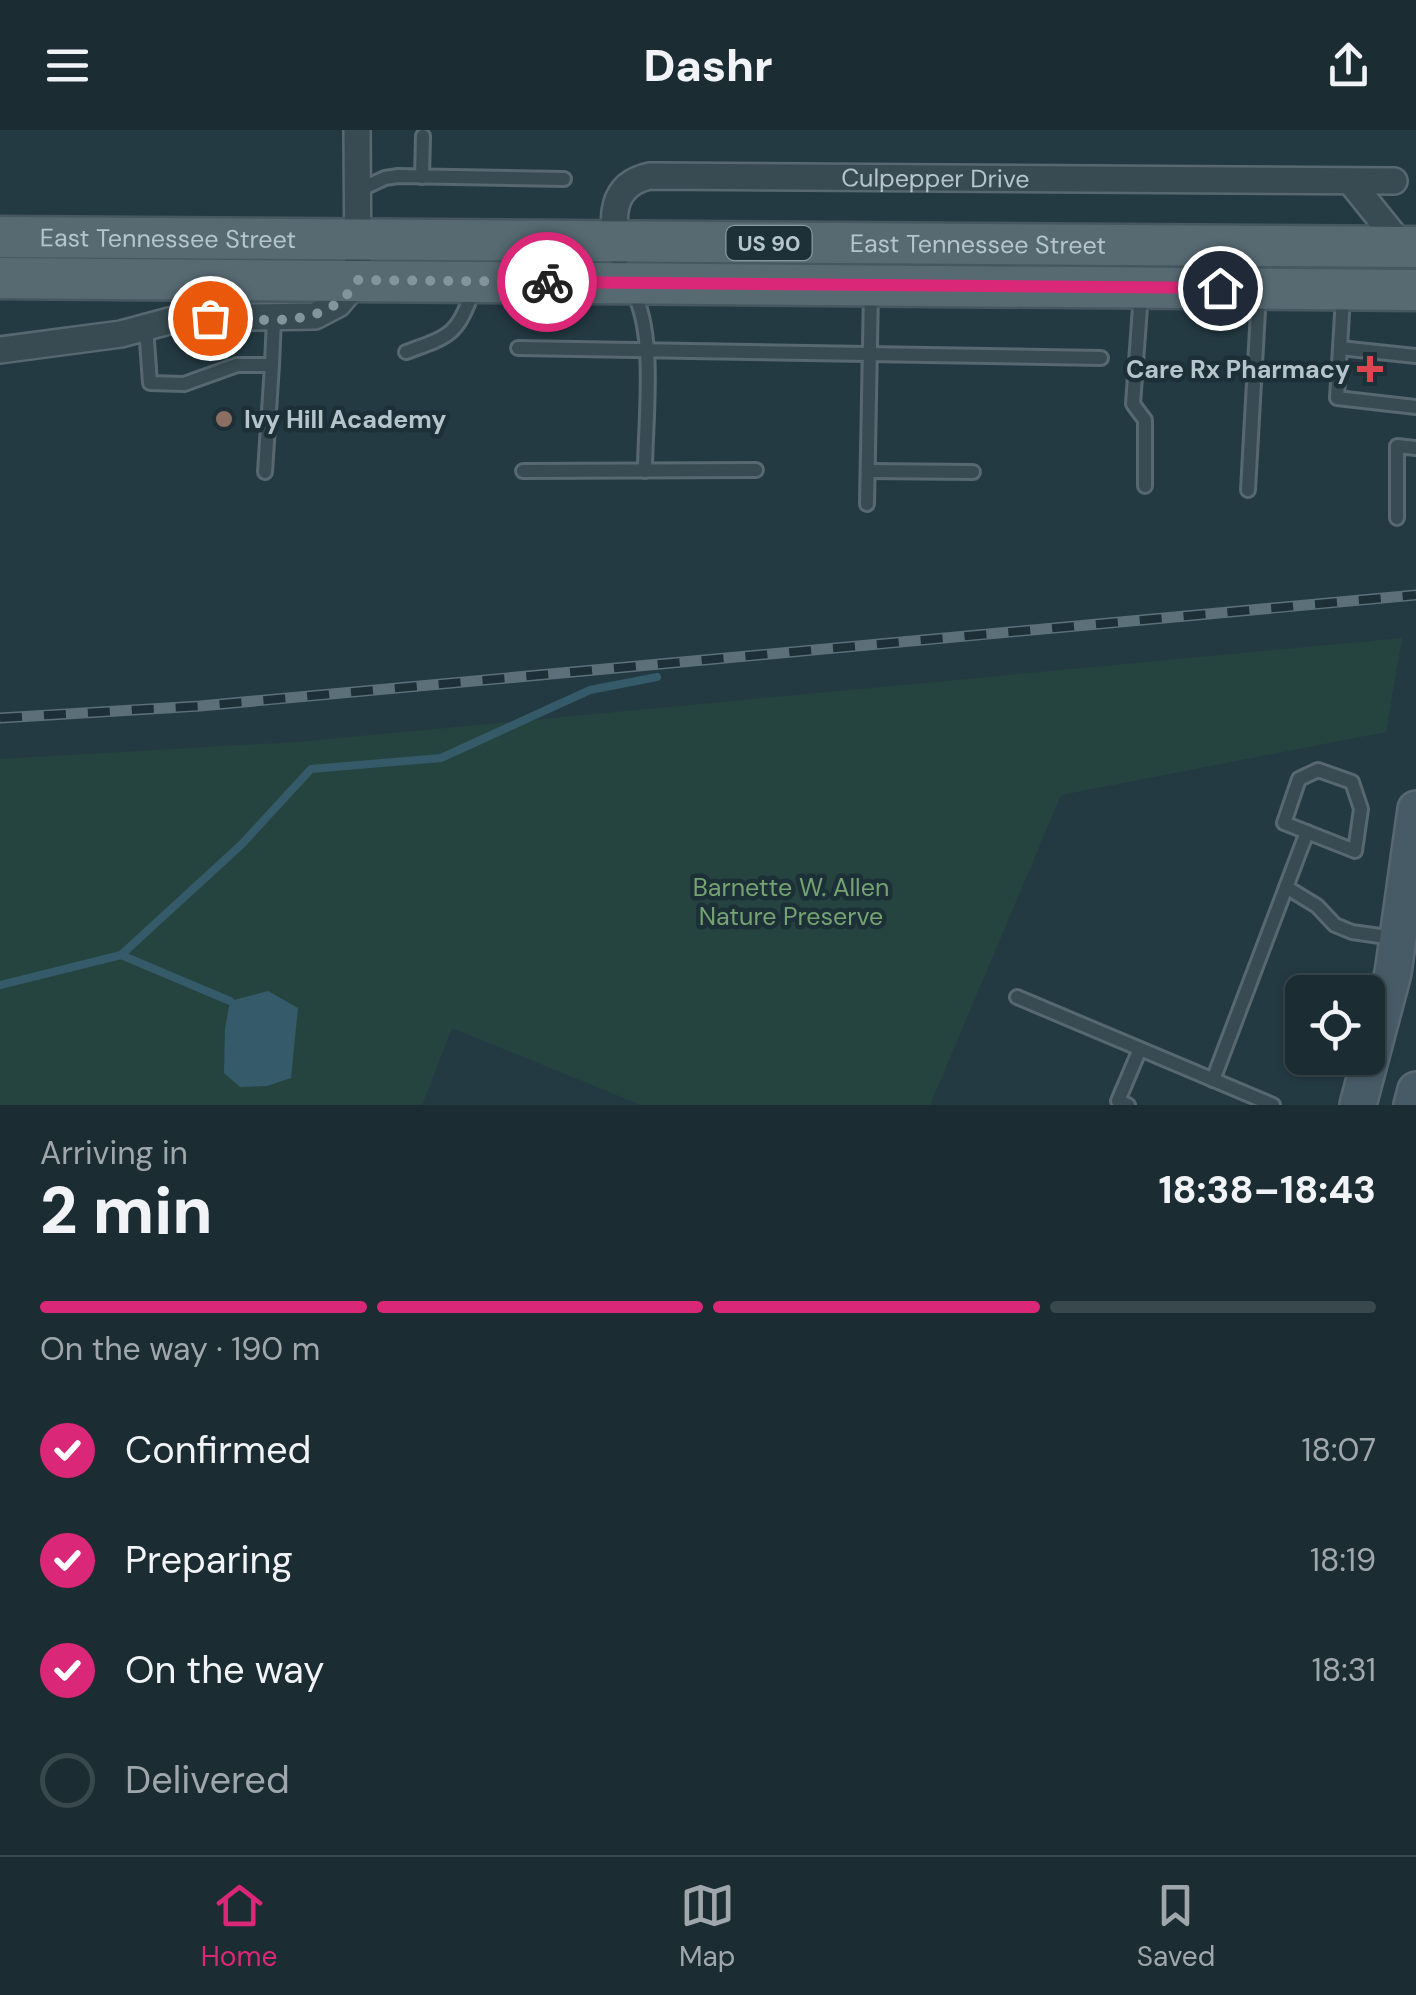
<!DOCTYPE html>
<html lang="en">
<head>
<meta charset="utf-8">
<style>
	body { margin:0; font-family:"DM Sans",sans-serif; background:#24343a; color:#f1f3f6; height:100vh; display:flex; flex-direction:column; font-size:38px; white-space:nowrap }
	* { box-sizing:border-box; margin:0 }
	p { font-size:32px; color:#a0a7ac }
	.icon { flex:none; width:55px; height:55px; fill:none; stroke:currentColor; stroke-width:2; stroke-linecap:round; stroke-linejoin:round }
	.map { position:relative; height:975px; overflow:hidden }
	.drawer { display:flex; flex-direction:column; background:#1b2c32; flex:1 }
	.drawer>* { flex:none }
	.fabs { position:absolute; left:1285px; top:845px; display:grid; gap:20px }
	.fabs a { display:grid; place-items:center; width:100px; height:100px; border-radius:15px; background:#1b2c32; box-shadow:0 2px 8px #0004,0 0 0 2px #39484d; font-size:50px }
	.pin { position:absolute; display:grid; place-items:center; width:85px; height:85px; color:#fff; margin:-42px; border:5px solid #fff; border-radius:50%; box-shadow:0 2px 10px #0007 }
	.courier { position:absolute; display:grid; place-items:center; width:100px; height:100px; margin:-50px; border:8px solid #db2777; border-radius:50%; background:#fff; color:#222; box-shadow:0 2px 12px #0007 }
	.headline em { font-style:normal; font-weight:800 }
	.headline div { display:flex; flex-direction:column-reverse }
	.headline { display:flex; align-items:center; justify-content:space-between; height:170px; padding:0 40px }
	h1 { font-size:65px; font-weight:800; line-height:75px }
	.bar { display:grid; grid-template-columns:repeat(4,1fr); gap:15px 10px; align-content:center; height:120px; padding:0 40px }
	.bar i { height:12px; border-radius:8px; background:#39484d }
	.bar .on { background:#db2777 }
	.bar p { grid-column:span 4 }
	ol { padding:0 40px; list-style:none }
	li { display:flex; align-items:center; gap:30px; height:110px }
	li p { margin-inline-start:auto }
	li .icon { padding:10px; border-radius:50%; background:#db2777; color:#fff; stroke-width:4 }
	li:last-child { color:#a0a7ac }
	li i { width:55px; height:55px; border:5px solid #39484d; border-radius:50% }
	header { display:flex; justify-content:space-between; align-items:center; height:130px; padding:0 40px; background:#1b2c32; font-size:45px; font-weight:800 }
	.dock { display:flex; justify-content:space-around; align-items:center; height:140px; border-top:2px solid #39484d; background:#1b2c32; font-size:28px; color:#a0a7ac }
	.dock a { display:grid; justify-items:center; gap:5px }
	.dock .on { color:#db2777 }
	.map>svg:first-child { display:block }
	.green { fill:#26443f }
	.water { fill:#355a69 }
	.lines { fill:none; stroke-linecap:round; stroke-linejoin:round }
	.stream { stroke:#355a69; stroke-width:8 }
	.lane-casing { stroke:#576870; stroke-width:18 }
	.street-casing { stroke:#576870; stroke-width:30 }
	.secondary-casing { stroke:#576870; stroke-width:40 }
	.primary-casing { stroke:#46575f; stroke-width:45 }
	.lane { stroke:#394b52; stroke-width:12 }
	.street { stroke:#394b52; stroke-width:25 }
	.secondary { stroke:#475b66; stroke-width:35 }
	.primary { stroke:#576a72; stroke-width:40 }
	.rail-casing { stroke:#5b7079; stroke-width:11 }
	.rail { stroke:#1d3038; stroke-width:8; stroke-dasharray:22; stroke-linecap:butt }
	.done { stroke:#83949c; stroke-width:10; stroke-dasharray:0 18 }
	.route { stroke:#db2777; stroke-width:12 }
	.health-dot { fill:#e0444e; stroke:#1d3038; stroke-width:4 }
	.education-dot { fill:#8d6e63; stroke:#1d3038; stroke-width:4 }
	.labels { text-anchor:middle; stroke-width:9; stroke-linejoin:round; paint-order:stroke }
	.shield { fill:#1d3038; stroke:#8898a0; stroke-width:2.5 }
	.shield-label { font-size:22px; font-weight:bold; fill:#b6c5cc }
	.street-label { font-size:25px; fill:#b6c5cc; stroke:#1d3038 }
	.poi-label { font-size:25px; font-weight:bold; fill:#b6c5cc; stroke:#1d3038; text-anchor:end }
	.park-label { font-size:25px; fill:#75a472; stroke:#1d3038 }
</style>
</head>
<body>
<header><svg class="icon" aria-label="menu" viewBox="0 0 24 24"><path d="M4 6h16M4 12h16M4 18h16"/></svg>Dashr<svg class="icon" aria-label="share" viewBox="0 0 24 24"><path d="M12 15V3M7 8l5-5 5 5M5 13v7h14v-7"/></svg></header>
<div class="map">
<svg width="1416" height="975" viewBox="0 0 1416 975">
	<rect width="100%" height="100%" fill="#243a43"/>
	<!-- green -->
	<path class="green" d="M1402,508L1386,602L1061,665L930,975H641L452,898L422,975H0V629L297,612Z"/>
	<!-- water -->
	<path class="water" d="M268,861L298,878L291,948L267,956L240,957L224,943L225,899L230,871Z"/>
	<g class="lines">
		<!-- stream -->
		<g class="stream">
			<path d="M121,825L242,714L311,639L441,628L590,560L657,547"/>
			<path d="M0,855L121,825L230,871"/>
		</g>
		<defs>
			<g id="lane">
				<path d="M422,47L423,6"/>
				<path d="M357,61L385,48L398,46L564,49"/>
				<path d="M632,160C657,202 645,292 645,341"/>
				<path d="M1141,163L1133,274L1145,290V356"/>
				<path d="M1343,167L1337,268L1416,277"/>
				<path d="M146,197L150,253L184,254L237,235H272L274,188"/>
				<path d="M518,218L1101,228"/>
				<path d="M1340,218L1416,226"/>
				<path d="M406,222C454,205 457,204 475,156"/>
				<path d="M523,341L756,340"/>
				<path d="M868,341L973,342"/>
				<path d="M265,342L272,235"/>
				<path d="M1248,360L1259,163"/>
				<path d="M867,374L871,161"/>
				<path d="M1397,388V316L1416,318"/>
				<path d="M1318,640L1352,652L1361,679L1355,721L1284,693L1299,649Z"/>
				<path d="M1286,757L1317,776L1335,795L1352,802L1394,808"/>
				<path d="M1017,867L1273,975"/>
				<path d="M1213,950L1307,702"/>
				<path d="M1128,975L1118,971L1140,919"/>
			</g>
			<g id="street">
				<path d="M1350,51L1403,117"/>
				<path id="s1" d="M619,122C610,88 611,54 650,46L1394,51"/>
				<path d="M0,220L121,204L169,191L196,188L315,186L338,174L358,150L357,0"/>
			</g>
			<g id="secondary">
				<path d="M1358,975L1393,843L1416,679"/>
				<path d="M1412,975L1416,960"/>
			</g>
			<g id="primary">
				<path id="s2" d="M0,107L1416,117"/>
				<path d="M0,148L1416,160"/>
			</g>
		</defs>
		<!-- lane casing -->
		<use href="#lane" class="lane-casing"/>
		<!-- street casing -->
		<use href="#street" class="street-casing"/>
		<!-- secondary casing -->
		<use href="#secondary" class="secondary-casing"/>
		<!-- primary casing -->
		<use href="#primary" class="primary-casing"/>
		<!-- lane -->
		<use href="#lane" class="lane"/>
		<!-- street -->
		<use href="#street" class="street"/>
		<!-- secondary -->
		<use href="#secondary" class="secondary"/>
		<!-- primary -->
		<use href="#primary" class="primary"/>
		<defs>
			<path id="rail" d="M0,588L200,576L1416,465"/>
		</defs>
		<!-- rail casing -->
		<use href="#rail" class="rail-casing"/>
		<!-- rail -->
		<use href="#rail" class="rail"/>
	</g>
	<g class="lines">
		<!-- done -->
		<path class="done" d="M210,188C264,188 326,203 358,150L547,152"/>
		<!-- route -->
		<path class="route" d="M547,152L1220,158"/>
	</g>
	<!-- markers -->
	<path class="health-dot" d="M1365 224h10v10h10v10h-10v10h-10v-10h-10v-10h10z"/>
	<circle class="education-dot" cx="224" cy="289" r="10"/>
	<g class="labels">
		<!-- shield labels -->
		<rect class="shield" x="726.5" y="96" width="85" height="34" rx="8"/>
		<g class="shield-label">
			<text x="769" y="121">US 90</text>
		</g>
		<!-- street labels -->
		<g class="street-label">
			<text dy="9" stroke="none"><textPath href="#s1" startOffset="380">Culpepper Drive</textPath></text>
			<text dy="9" stroke="none"><textPath href="#s2" startOffset="168">East Tennessee Street</textPath></text>
			<text dy="9" stroke="none"><textPath href="#s2" startOffset="978">East Tennessee Street</textPath></text>
		</g>
		<!-- poi labels -->
		<g class="poi-label">
			<text x="1350" y="248">Care Rx Pharmacy</text>
			<text x="244" y="298" text-anchor="start">Ivy Hill Academy</text>
		</g>
		<!-- park labels -->
		<g class="park-label">
			<text x="791" y="766">Barnette W. Allen<tspan x="791" dy="29">Nature Preserve</tspan></text>
		</g>
	</g>
</svg>
<div class="fabs">
<a><svg class="icon" aria-label="locate" viewBox="0 0 24 24"><circle cx="12" cy="12" r="6"/><path d="M12 2v4M12 18v4M2 12h4M18 12h4"/></svg></a>
</div>
<div class="pin" style="left:210px;top:188px;background:#ea580c"><svg class="icon" aria-label="bag" viewBox="0 0 24 24"><path d="M5 8h14l-1 12H6zM9 8a3 3 0 0 1 6 0"/></svg></div>
<div class="pin" style="left:1220px;top:158px;background:#1f2937"><svg class="icon" aria-label="home" viewBox="0 0 24 24"><path d="M3 11l9-7 9 7M6 9v11h12V9"/></svg></div>
<div class="courier" style="left:547px;top:152px"><svg class="icon" aria-label="bike" viewBox="0 0 24 24"><circle cx="6" cy="16" r="4"/><circle cx="18" cy="16" r="4"/><path d="M6 16l4-8h5l3 8M10 8l3 8H6M13 5h3"/></svg></div>
</div>
<section class="drawer">
<div class="headline"><div><h1>2 min</h1><p>Arriving in</p></div><em>18:38–18:43</em></div>
<div class="bar"><i class="on"></i><i class="on"></i><i class="on"></i><i></i><p>On the way · 190 m</p></div>
<ol>
<li><svg class="icon" aria-label="check" viewBox="0 0 24 24"><path d="M5 12l5 5 9-10"/></svg>Confirmed<p>18:07</p></li>
<li><svg class="icon" aria-label="check" viewBox="0 0 24 24"><path d="M5 12l5 5 9-10"/></svg>Preparing<p>18:19</p></li>
<li><svg class="icon" aria-label="check" viewBox="0 0 24 24"><path d="M5 12l5 5 9-10"/></svg>On the way<p>18:31</p></li>
<li><i></i>Delivered</li>
</ol>
</section>
<nav class="dock">
<a class="on"><svg class="icon" aria-label="home" viewBox="0 0 24 24"><path d="M3 11l9-7 9 7M6 9v11h12V9"/></svg>Home</a>
<a><svg class="icon" aria-label="map" viewBox="0 0 24 24"><path d="M3 6l6-2 6 2 6-2v14l-6 2-6-2-6 2zM9 4v14M15 6v14"/></svg>Map</a>
<a><svg class="icon" aria-label="saved" viewBox="0 0 24 24"><path d="M7 4h10v16l-5-4-5 4z"/></svg>Saved</a>
</nav>
</body>
</html>
